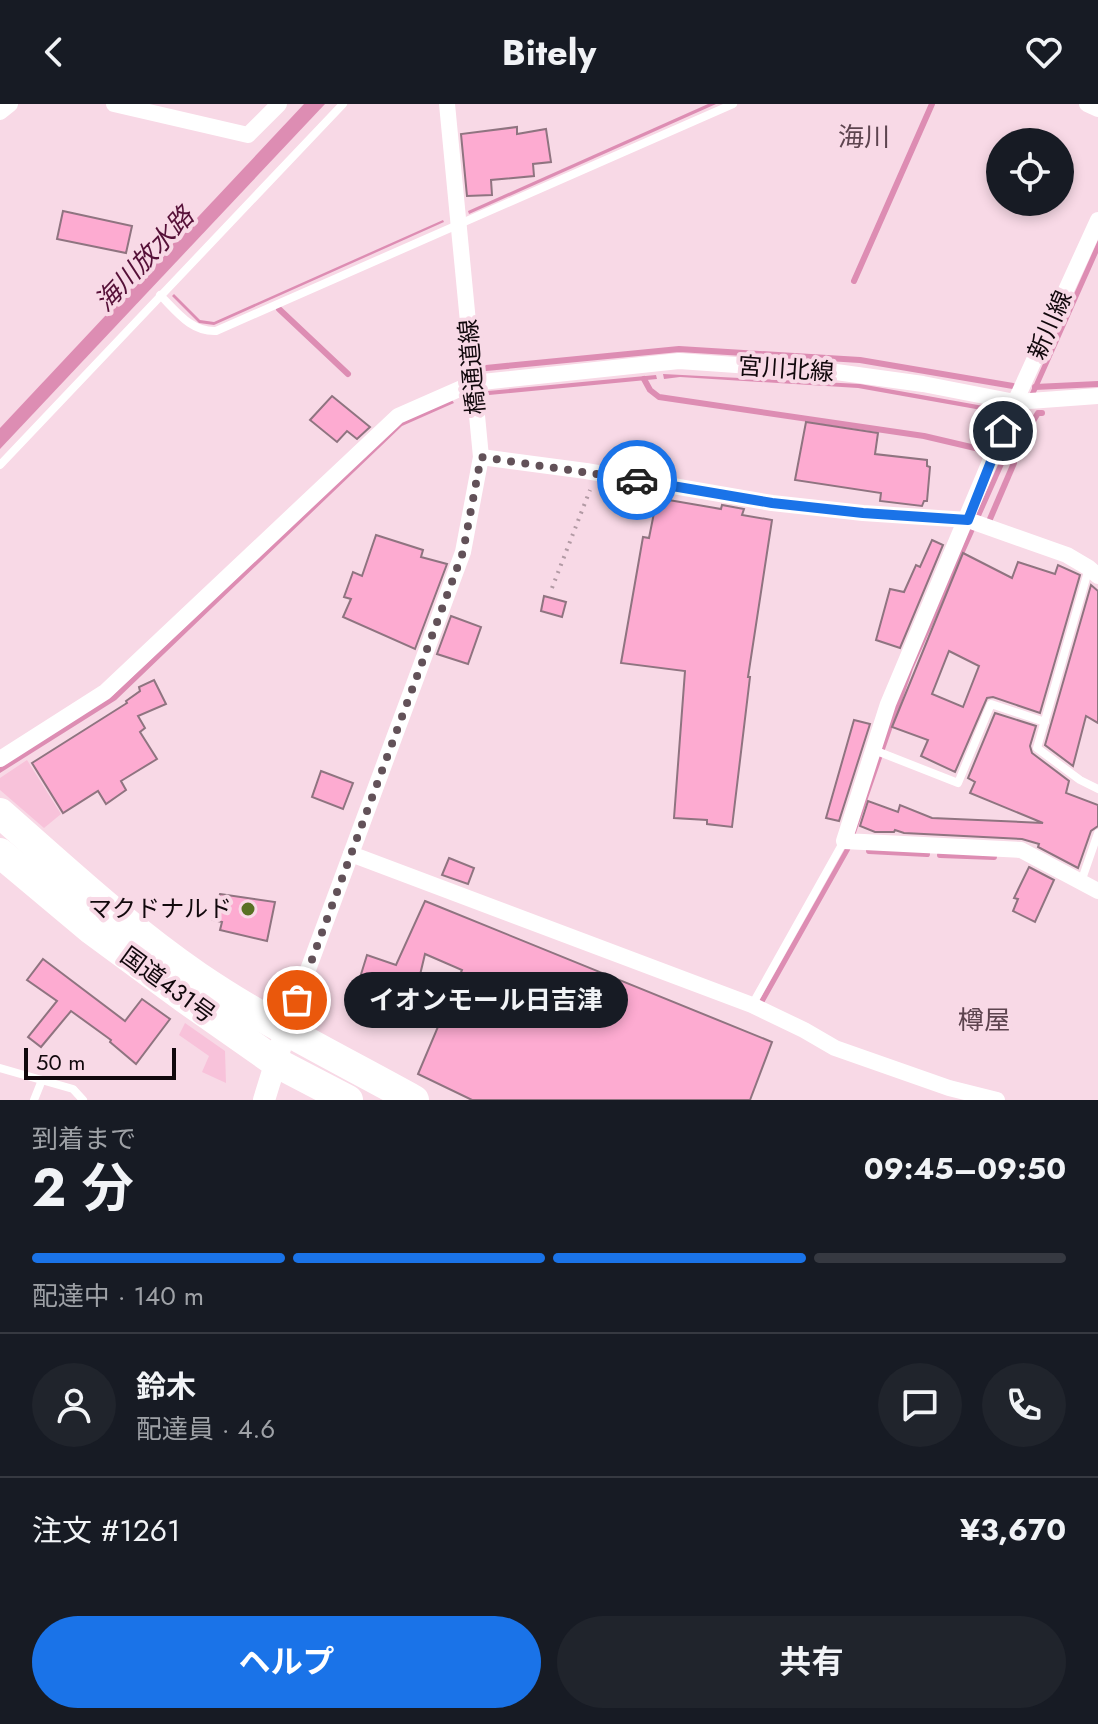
<!DOCTYPE html>
<html lang="ja">
<head>
<meta charset="utf-8">
<style>
	body { margin:0; font-family:Jost,"Noto Sans JP",sans-serif; background:#20242c; color:#f1f3f6; height:100vh; display:flex; flex-direction:column; font-size:30px; white-space:nowrap }
	* { box-sizing:border-box; margin:0 }
	p { font-size:26px; color:#9ea1a6 }
	.icon { flex:none; width:44px; height:44px; fill:none; stroke:currentColor; stroke-width:2; stroke-linecap:round; stroke-linejoin:round }
	.map { position:relative; height:996px; overflow:hidden }
	.details { display:flex; flex-direction:column; background:#171b24; flex:1 }
	.details>* { flex:none }
	.tools { position:absolute; left:986px; top:24px; display:grid; gap:16px }
	.tools a { display:grid; place-items:center; width:88px; height:88px; border-radius:50%; background:#171b24; box-shadow:0 4px 12px #0003; font-size:40px }
	.scale { position:absolute; left:24px; bottom:20px; width:152px; box-sizing:border-box; padding-left:8px; border:4px solid #11080c; border-top:0; font-size:22px; line-height:28px; white-space:nowrap; color:#11080c; -webkit-text-stroke:6px #f8d9e6; paint-order:stroke }
	.pin { position:absolute; display:grid; place-items:center; width:68px; height:68px; color:#fff; margin:-34px; border:4px solid #fff; border-radius:50%; box-shadow:0 2px 8px #0007 }
	.courier { position:absolute; display:grid; place-items:center; width:80px; height:80px; margin:-40px; border:6px solid #1a73e8; border-radius:50%; background:#fff; color:#222; box-shadow:0 2px 10px #0007 }
	.bubble { position:absolute; height:56px; border-radius:28px; background:#171b24; box-shadow:0 4px 12px #0003; font-size:26px; font-weight:700; line-height:56px; text-align:center }
	.summary em { font-style:normal; font-weight:700 }
	.summary div { display:flex; flex-direction:column-reverse }
	.summary { display:flex; align-items:center; justify-content:space-between; height:136px; padding:0 32px }
	h1 { font-size:52px; font-weight:700; line-height:60px }
	.bar { display:grid; grid-template-columns:repeat(4,1fr); gap:12px 8px; align-content:center; height:96px; padding:0 32px }
	.bar i { height:10px; border-radius:6px; background:#363941 }
	.bar .current { background:#1a73e8 }
	.bar p { grid-column:span 4 }
	.line { display:flex; align-items:center; gap:20px; padding:0 32px; border-top:2px solid #363941 }
	.line div { flex:1 }
	.round { display:grid; place-items:center; flex:none; width:84px; height:84px; border-radius:42px; background:#20242c }
	.button { display:flex; gap:16px; margin-top:auto; padding:16px 32px }
	.button a { flex:1; height:92px; border-radius:48px; background:#1a73e8; color:#fff; font-size:32px; font-weight:700; line-height:92px; text-align:center }
	.button a+a { background:#20242c; color:#f1f3f6 }
	header { display:flex; justify-content:space-between; align-items:center; height:104px; padding:0 32px; background:#171b24; font-size:36px; font-weight:700 }
	.map>svg:first-child { display:block }
	.green { fill:#f8c2da }
	.water { fill:#dd8db3 }
	.lines { fill:none; stroke-linecap:round; stroke-linejoin:round }
	.stream { stroke:#dd8db3; stroke-width:6 }
	.building { fill:#fdabd1; stroke:#8f7480; stroke-width:2; fill-rule:evenodd }
	.path { stroke:#b29aa4; stroke-width:4; stroke-dasharray:2 6; stroke-linecap:butt }
	.lane { stroke:#fff; stroke-width:8 }
	.street { stroke:#fff; stroke-width:16 }
	.secondary { stroke:#fff; stroke-width:22 }
	.highway { stroke:#fff; stroke-width:30 }
	.done { stroke:#625158; stroke-width:8; stroke-dasharray:0 14.4 }
	.route { stroke:#1a73e8; stroke-width:10 }
	.poi-dot { fill:#587123; stroke:#f8d9e6; stroke-width:3 }
	.labels { text-anchor:middle; stroke-width:8; stroke-linejoin:round; paint-order:stroke }
	.street-label { font-size:24px; fill:#11080c; stroke:#f8d9e6 }
	.poi-label { font-size:24px; fill:#11080c; stroke:#f8d9e6; text-anchor:end }
	.neighbourhood-label { font-size:26px; fill:#5d444f; stroke:#f8d9e6 }
	.water-label { font-size:26px; font-style:italic; fill:#561038; stroke:#f8d9e6 }
</style>
</head>
<body>
<header><svg class="icon" aria-label="back" viewBox="0 0 24 24"><path d="M15 5l-7 7 7 7"/></svg>Bitely<svg class="icon" aria-label="heart" viewBox="0 0 24 24"><path d="M12 20l-8-8c-3-5 5-10 8-4 3-6 11-1 8 4z"/></svg></header>
<div class="map">
<svg width="1098" height="996" viewBox="0 0 1098 996">
	<rect width="100%" height="100%" fill="#f8d9e6"/>
	<!-- green -->
	<g class="green">
		<path d="M27,656L61,710L44,724L0,686V674Z"/>
		<path d="M185,919L225,947L226,979L202,968L209,952L179,931Z"/>
	</g>
	<!-- water -->
	<g class="water">
		<path d="M304,0H325L0,345V324Z"/>
		<path d="M708,0H716L469,110L468,107Z"/>
		<path d="M443,116L444,118L214,221L199,219L172,192L174,190L200,216L214,218Z"/>
		<path d="M1098,136V149L913,565L850,746L764,899L759,897L846,743L909,561Z"/>
		<path d="M663,270L860,280L1006,306L1004,310L858,284L680,273L664,275Z"/>
		<path d="M656,271L657,275L489,291L488,287Z"/>
		<path d="M452,296L454,299L402,322L116,596L0,669V663L113,591L401,318Z"/>
	</g>
	<g class="lines">
		<!-- stream -->
		<g class="stream">
			<path d="M854,177L932,0"/>
			<path d="M279,205L348,270"/>
			<path d="M486,264L679,245L860,256L1013,282"/>
			<path d="M644,275L650,286L659,293L924,332L988,347"/>
			<path d="M1035,283L1098,280"/>
			<path d="M1030,322L1038,309H1042"/>
			<path d="M1020,345L1025,334"/>
			<path d="M990,415L1014,359"/>
			<path d="M869,747L927,750"/>
			<path d="M940,751L994,753"/>
		</g>
	</g>
	<!-- building -->
	<g class="building">
		<path d="M517,23V30L546,25L551,58L533,60L534,72L491,76L492,91L467,92L461,30Z"/>
		<path d="M63,107L132,122L126,149L57,135Z"/>
		<path d="M332,292L370,323L357,335L347,327L337,338L310,316Z"/>
		<path d="M806,318L878,329L875,350L927,356V362L930,363L927,397H924L922,402L880,397L881,389L795,376Z"/>
		<path d="M657,394L721,405L722,401L744,405L742,411L772,416L748,573H750L732,723L707,720V716L674,714L685,567L621,559L643,433L649,434Z"/>
		<path d="M376,431L423,446L421,453L447,460L415,545L343,513L351,495L344,493L353,468L362,472Z"/>
		<path d="M932,436L943,441L900,544L876,536L890,485L904,488L916,461L920,463Z"/>
		<path d="M963,449L1012,474L1018,458L1055,470L1058,461L1080,471L1040,609L993,593L987,594L955,668L921,652L928,636L892,623ZM949,547L979,562L963,603L932,590Z"/>
		<path d="M1091,481L1098,487V619L1086,612L1073,662L1045,641Z"/>
		<path d="M544,492L566,498L562,513L541,507Z"/>
		<path d="M451,512L481,523L468,560L437,550Z"/>
		<path d="M154,576L166,600L138,612L145,624L140,628L157,655L121,677L126,686L106,700L98,687L63,709L32,659L127,599L126,597L140,587L139,583Z"/>
		<path d="M995,609L1036,622L1030,642L1032,649L1069,677L1066,689L1098,701V722L1091,727L1078,764L1038,743L1039,740L1022,735L904,729L895,726L894,728H875L860,722L868,697L898,708L900,701L932,714L1043,719L970,689L975,678L968,674Z"/>
		<path d="M854,616L870,620L839,717L826,714Z"/>
		<path d="M321,667L353,679L343,705L312,693Z"/>
		<path d="M449,754L474,764L468,780L442,771Z"/>
		<path d="M1029,763L1054,776L1035,818L1013,807L1018,795L1014,794Z"/>
		<path d="M220,790L275,798L267,837L220,826L222,818L213,816Z"/>
		<path d="M425,797L772,938L750,996H472L418,970L462,866L425,850L414,896L396,893L358,880L367,851L396,861Z"/>
		<path d="M43,855L125,917L142,895L170,915L136,960L110,938L111,936L71,907L41,943L28,933L57,897L27,876Z"/>
	</g>
	<g class="lines">
		<!-- path -->
		<path class="path" d="M552,484L590,386"/>
		<!-- lane -->
		<g class="lane">
			<path d="M160,191C177,208 191,228 216,227L733,0"/>
			<path d="M0,361L343,0"/>
			<path d="M1089,464L1037,644L1080,676L1098,685"/>
			<path d="M874,646L958,679L991,600L1045,618"/>
			<path d="M1081,778L1098,729"/>
			<path d="M752,901L844,737"/>
			<path d="M0,964L73,985L83,996"/>
			<path d="M34,996L42,976"/>
		</g>
		<!-- street -->
		<g class="street">
			<path d="M114,0L248,31L279,0"/>
			<path d="M1087,0L1098,5"/>
			<path d="M0,8L10,0"/>
			<path d="M1098,116L1015,298L888,600L844,737L1021,746L1098,787"/>
			<path d="M481,353L586,367L772,399L863,409L968,416L1067,451L1089,464L1098,472"/>
			<path d="M0,655L105,588L398,312L473,279L679,257L836,268L923,280L1015,298L1098,292"/>
			<path d="M351,750L752,901L804,926L835,944L949,984L997,996"/>
			<path d="M286,925L463,448L481,353L447,0"/>
		</g>
		<!-- secondary -->
		<path class="secondary" d="M264,996L286,925"/>
		<!-- highway -->
		<g class="highway">
			<path d="M0,709C64,765 127,824 197,872C266,919 342,956 414,996"/>
			<path d="M0,749L92,826L183,893L277,959L348,996"/>
		</g>
	</g>
	<g class="lines">
		<!-- done -->
		<path class="done" d="M297,896L463,448L481,353L637,376"/>
		<!-- route -->
		<path class="route" d="M637,376L772,399L863,409L968,416L1003,327"/>
	</g>
	<!-- markers -->
	<circle class="poi-dot" cx="248" cy="805" r="8"/>
	<g class="labels">
		<!-- street labels -->
		<g class="street-label">
			<text transform="translate(1050 221) rotate(-66)" y="8">新川線</text>
			<text transform="translate(472 263) rotate(-95)" y="8">橋通道線</text>
			<text transform="translate(786 265) rotate(4)" y="8">宮川北線</text>
			<text transform="translate(168 881) rotate(36)" y="8">国道431号</text>
		</g>
		<!-- poi labels -->
		<g class="poi-label">
			<text x="232" y="813">マクドナルド</text>
		</g>
		<!-- neighbourhood labels -->
		<g class="neighbourhood-label">
			<text x="864" y="42">海川</text>
			<text x="984" y="925">樽屋</text>
		</g>
		<!-- water labels -->
		<g class="water-label">
			<text transform="translate(144 155) rotate(-47)" y="9">海川放水路</text>
		</g>
	</g>
</svg>
<div class="tools">
<a><svg class="icon" aria-label="locate" viewBox="0 0 24 24"><circle cx="12" cy="12" r="6"/><path d="M12 2v4M12 18v4M2 12h4M18 12h4"/></svg></a>
</div>
<div class="scale">50 m</div>
<div class="pin" style="left:297px;top:896px;background:#ea580c"><svg class="icon" aria-label="bag" viewBox="0 0 24 24"><path d="M5 8h14l-1 12H6zM9 8a3 3 0 0 1 6 0"/></svg></div>
<div class="pin" style="left:1003px;top:327px;background:#1f2937"><svg class="icon" aria-label="home" viewBox="0 0 24 24"><path d="M3 11l9-7 9 7M6 9v11h12V9"/></svg></div>
<div class="courier" style="left:637px;top:376px"><svg class="icon" aria-label="car" viewBox="0 0 24 24"><path d="M5 17H2v-5l4-1 3-4h7l3 4 3 1v5h-3M9 17h6M6 11h13"/><circle cx="7" cy="17" r="2"/><circle cx="17" cy="17" r="2"/></svg></div>
<div class="bubble" style="left:344px;top:868px;width:284px">イオンモール日吉津</div>
</div>
<section class="details">
<div class="summary"><div><h1>2 分</h1><p>到着まで</p></div><em>09:45–09:50</em></div>
<div class="bar"><i class="current"></i><i class="current"></i><i class="current"></i><i></i><p>配達中 · 140 m</p></div>
<div class="line" style="height:144px"><a class="round"><svg class="icon" aria-label="person" viewBox="0 0 24 24"><circle cx="12" cy="8" r="4"/><path d="M4 21q1-7 8-7t8 7"/></svg></a><div><b>鈴木</b><p>配達員 · 4.6</p></div><a class="round"><svg class="icon" aria-label="chat" viewBox="0 0 24 24"><path d="M4 5h16v11H9l-5 4z"/></svg></a><a class="round"><svg class="icon" aria-label="phone" viewBox="0 0 24 24"><path d="M5 4h4l2 5-3 2q2 4 5 5l2-3 5 2v4C11 20 4 13 5 4z"/></svg></a></div>
<div class="line" style="height:104px"><div>注文 #1261</div><b>¥3,670</b></div>
<div class="button"><a>ヘルプ</a><a>共有</a></div>
</section>
</body>
</html>
